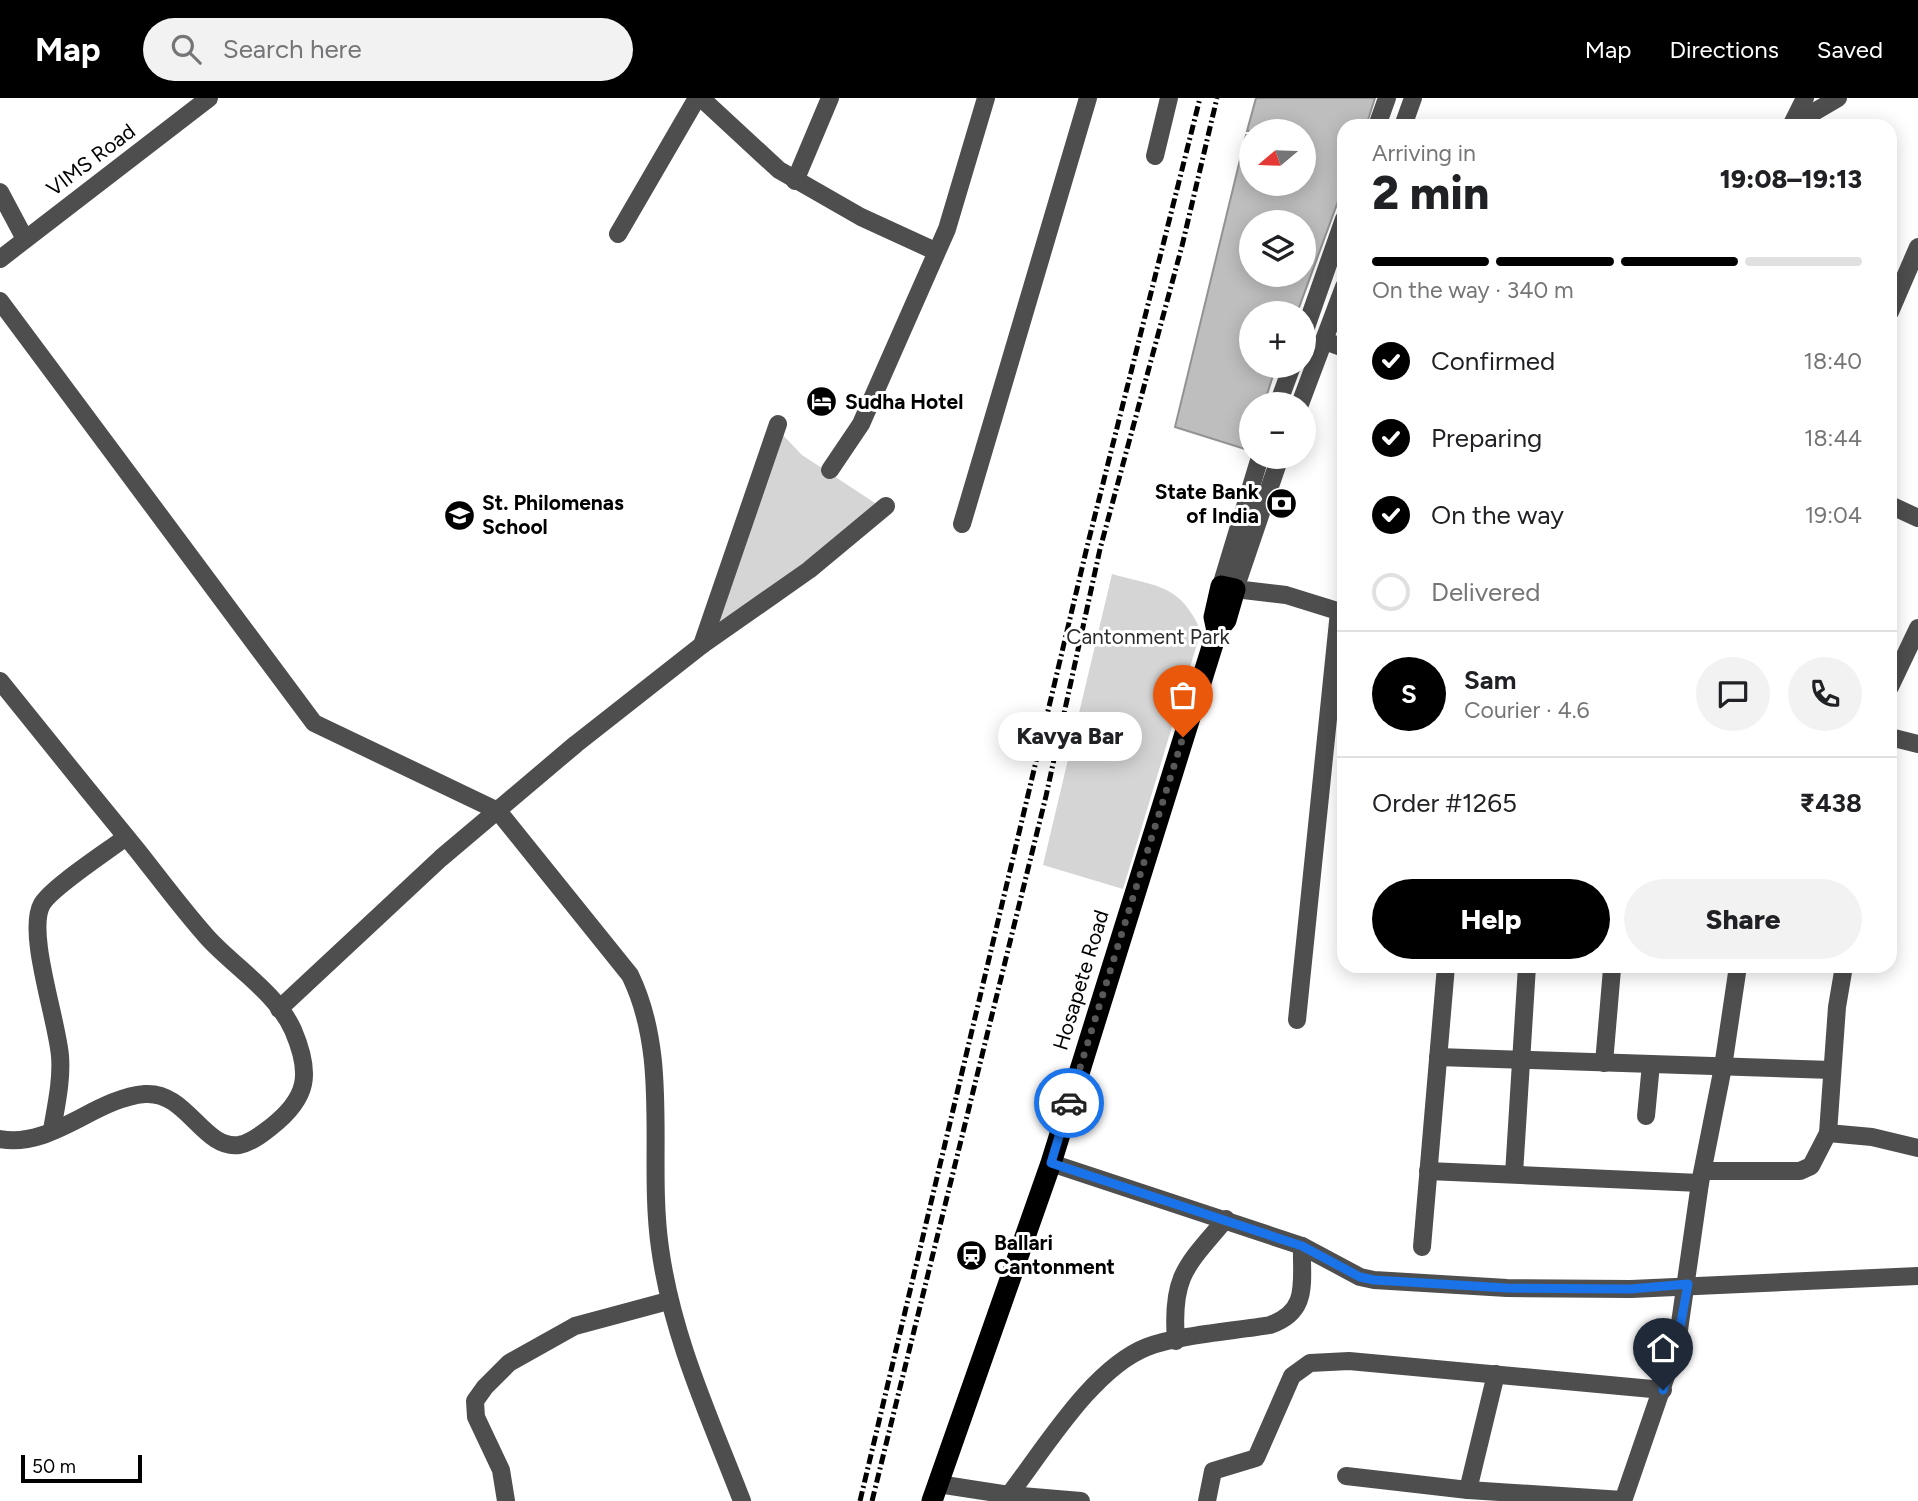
<!DOCTYPE html>
<html lang="en">
<head>
<meta charset="utf-8">
<style>
	body { margin:0; font-family:Figtree,sans-serif; background:#f2f2f2; color:#202124; height:100vh; display:flex; flex-direction:column; font-size:26px; white-space:nowrap }
	* { box-sizing:border-box; margin:0 }
	p { font-size:23px; color:#757577 }
	.icon { flex:none; width:38px; height:38px; fill:none; stroke:currentColor; stroke-width:2; stroke-linecap:round; stroke-linejoin:round }
	.map { position:relative; flex:1; overflow:hidden }
	.side { position:absolute; left:1337px; top:21px; width:560px; height:854px; display:flex; flex-direction:column; background:#fff; border-radius:21px; box-shadow:0 4px 18px #0003 }
	.side>* { flex:none }
	.needle { width:46px; rotate:251deg }
	.buttons { position:absolute; left:1239px; top:21px; display:grid; gap:14px }
	.buttons a { display:grid; place-items:center; width:77px; height:77px; border-radius:50%; background:#fff; box-shadow:0 4px 18px #0003; font-size:35px }
	.scale { position:absolute; left:21px; bottom:18px; width:121px; box-sizing:border-box; padding-left:7px; border:4px solid #000; border-top:0; font-size:19px; line-height:24px; white-space:nowrap; color:#000; -webkit-text-stroke:5px #fff; paint-order:stroke }
	.pin { position:absolute; display:grid; place-items:center; width:60px; height:60px; color:#fff; margin:-72px -30px; border-radius:50% 50% 50% 0; rotate:-45deg; box-shadow:0 0 7px #0007 }
	.pin .icon { rotate:45deg }
	.courier { position:absolute; display:grid; place-items:center; width:70px; height:70px; margin:-35px; border:5px solid #1a73e8; border-radius:50%; background:#fff; color:#222; box-shadow:0 2px 9px #0007 }
	.bubble { position:absolute; height:49px; border-radius:24px; background:#fff; box-shadow:0 4px 18px #0003; font-size:23px; font-weight:800; line-height:49px; text-align:center }
	.head em { font-style:normal; font-weight:800 }
	.head div { display:flex; flex-direction:column-reverse }
	.head { display:flex; align-items:center; justify-content:space-between; height:119px; padding:0 35px }
	h1 { font-size:46px; font-weight:800; line-height:52px }
	.bar { display:grid; grid-template-columns:repeat(4,1fr); gap:10px 7px; align-content:center; height:84px; padding:0 35px }
	.bar i { height:9px; border-radius:5px; background:#e0e0e0 }
	.bar .current { background:#000 }
	.bar p { grid-column:span 4 }
	.line { display:flex; align-items:center; gap:18px; padding:0 35px; border-top:2px solid #e0e0e0 }
	.line div { flex:1 }
	.round { display:grid; place-items:center; flex:none; width:74px; height:74px; border-radius:37px; background:#f2f2f2 }
	ol { padding:0 35px; list-style:none }
	li { display:flex; align-items:center; gap:21px; height:77px }
	li p { margin-inline-start:auto }
	li .icon { padding:7px; border-radius:50%; background:#000; color:#fff; stroke-width:4 }
	li:last-child { color:#757577 }
	li i { width:38px; height:38px; border:4px solid #e0e0e0; border-radius:50% }
	.button { display:flex; gap:14px; margin-top:auto; padding:14px 35px }
	.button a { flex:1; height:80px; border-radius:42px; background:#000; color:#fff; font-size:28px; font-weight:800; line-height:80px; text-align:center }
	.button a+a { background:#f2f2f2; color:#202124 }
	header { display:flex; align-items:center; gap:42px; box-sizing:border-box; height:98px; padding:0 35px; background:#000; color:#fff }
	header strong { font-size:33px }
	nav { display:flex; gap:38px; margin-inline-start:auto; font-size:24px }
	.search { width:490px; height:63px; background:#f2f2f2; display:flex; align-items:center; gap:18px; box-sizing:border-box; padding:0 24px; border-radius:38px; color:#757577; font-size:26px }
	.map>svg:first-child { display:block }
	.green { fill:#d5d5d5 }
	.building { fill:#bebebe; stroke:#929292; stroke-width:2; fill-rule:evenodd }
	.lines { fill:none; stroke-linecap:round; stroke-linejoin:round }
	.minor { stroke:#4e4e4e; stroke-width:18 }
	.highway { stroke:#000; stroke-width:21 }
	.rail { stroke:#000; stroke-width:5; stroke-dasharray:10 3.5 2 3.5; stroke-linecap:butt }
	.done { stroke:#595959; stroke-width:7; stroke-dasharray:0 12.6 }
	.route { stroke:#1a73e8; stroke-width:9 }
	.labels { text-anchor:middle; stroke-width:6; stroke-linejoin:round; paint-order:stroke }
	.street-label { font-size:21px; fill:#000; stroke:#fff }
	.poi-label { font-size:21px; font-weight:bold; fill:#000; stroke:#fff; text-anchor:start }
	.park-label { font-size:21px; fill:#2c2c2c; stroke:#fff }
</style>
</head>
<body>
<header>
<strong>Map</strong>
<div class="search"><svg class="icon" aria-label="search" viewBox="0 0 24 24"><circle cx="10" cy="10" r="6"/><path d="M15 15l6 6"/></svg>Search here</div>
<nav><a>Map</a><a>Directions</a><a>Saved</a></nav>
</header>
<div class="map">
<svg width="1918" height="1403" viewBox="0 0 1918 1403">
	<rect width="100%" height="100%" fill="#fff"/>
	<!-- green -->
	<g class="green">
		<path d="M779,333L802,357L881,409L711,536Z"/>
		<path d="M1112,476C1158,489 1180,486 1201,533L1123,791L1043,767Z"/>
	</g>
	<!-- building -->
	<path class="building" d="M1256,0H1375L1366,28H1344V87L1297,215H1251V268H1276L1264,306H1251V353L1175,329L1246,37H1251V86H1304V33H1247ZM1251,124H1304V177H1251Z"/>
	<g class="lines">
		<!-- minor -->
		<g class="minor">
			<path d="M701,0L779,72L861,119L935,153"/>
			<path d="M1792,27L1838,0"/>
			<path d="M1377,28L1387,0"/>
			<path d="M1403,28L1413,0"/>
			<path d="M1791,28L1805,0"/>
			<path d="M1155,58L1169,0"/>
			<path d="M795,83L830,0"/>
			<path d="M0,94L25,141"/>
			<path d="M618,136L697,0"/>
			<path d="M0,161L209,0"/>
			<path d="M0,203L314,625L498,713L630,877C671,961 647,1060 660,1150C672,1239 710,1320 742,1403"/>
			<path d="M1890,214L1918,149"/>
			<path d="M1304,235L1344,121"/>
			<path d="M1325,243L1344,250"/>
			<path d="M1278,306L1292,268"/>
			<path d="M1300,306L1344,189"/>
			<path d="M1280,359L1235,491L1286,497L1344,515"/>
			<path d="M830,372L861,326L947,131L986,0"/>
			<path d="M1890,407L1918,420"/>
			<path d="M962,426L1088,0"/>
			<path d="M1221,488L1260,359"/>
			<path d="M702,547L778,326"/>
			<path d="M0,583C45,639 91,696 137,752C160,781 182,811 207,839C234,869 276,894 293,932C312,976 308,1000 271,1029C262,1036 251,1045 239,1047C203,1052 187,993 145,996C95,1000 51,1051 0,1041"/>
			<path d="M1890,589L1918,530"/>
			<path d="M1890,639L1918,646"/>
			<path d="M279,911L441,760L576,646L702,547L809,472L886,408"/>
			<path d="M1297,922L1339,514"/>
			<path d="M1438,959L1832,972"/>
			<path d="M1604,965L1612,871"/>
			<path d="M1646,1018L1651,966"/>
			<path d="M52,1032C56,1008 62,982 60,958C57,921 26,834 42,806C52,789 108,753 126,739"/>
			<path d="M1828,1035L1872,1039L1918,1050"/>
			<path d="M1051,1065L1302,1148L1360,1179L1374,1182L1507,1190L1631,1191L1918,1178"/>
			<path d="M1428,1073L1700,1085"/>
			<path d="M1703,1073H1800L1811,1068L1828,1035L1837,909L1844,868"/>
			<path d="M1514,1076L1527,868"/>
			<path d="M1422,1149L1446,868"/>
			<path d="M1176,1243C1171,1178 1186,1168 1226,1121"/>
			<path d="M1346,1378L1468,1392L1623,1402"/>
			<path d="M938,1386L1009,1397L1081,1403"/>
			<path d="M1468,1392L1496,1276"/>
			<path d="M1009,1397C1045,1350 1093,1270 1147,1249C1178,1237 1235,1233 1270,1227C1310,1213 1301,1184 1302,1148"/>
			<path d="M506,1403L501,1372L476,1319L475,1303L485,1289L509,1265L575,1228L668,1203"/>
			<path d="M1207,1403L1213,1373L1256,1360L1292,1278L1310,1265L1349,1263L1663,1292"/>
			<path d="M1623,1403L1677,1246L1700,1085L1723,969L1738,868"/>
		</g>
		<!-- highway -->
		<path class="highway" d="M932,1403L1051,1065L1217,533L1226,522L1235,491L1221,488L1214,519L1217,533"/>
		<!-- rail -->
		<g class="rail">
			<path d="M860,1403L1087,449L1200,0"/>
			<path d="M872,1403L1046,698L1100,451L1182,148L1217,0"/>
		</g>
	</g>
	<g class="lines">
		<!-- done -->
		<path class="done" d="M1069,1005L1183,639"/>
		<!-- route -->
		<path class="route" d="M1069,1005L1051,1065L1302,1148L1360,1179L1374,1182L1507,1190L1631,1191L1688,1186L1677,1246L1663,1292"/>
	</g>
	<!-- icons -->
	<defs>
		<symbol id="hotel-disc" viewBox="-11 -11 22 22"><circle r="9.5" fill="#000" stroke="#fff"/><path d="M-6-4.5h1.5V1H6V5H4.5V3h-9V5H-6ZM-4 0a1.8 1.8 0 1 1 3.6 0ZM.5 0V-2.5h3Q6-2.5 6 0Z" fill="#fff"/></symbol>
		<symbol id="bank-disc" viewBox="-11 -11 22 22"><circle r="9.5" fill="#000" stroke="#fff"/><path d="M-6-4H6V4H-6ZM0-2.3a2.3 2.3 0 1 0 0 4.6a2.3 2.3 0 1 0 0-4.6Z" fill="#fff"/></symbol>
		<symbol id="school-disc" viewBox="-11 -11 22 22"><circle r="9.5" fill="#000" stroke="#fff"/><path d="M0-5L7-2L0 1L-7-2ZM-4 1L0 2.5L4 1V4Q0 6-4 4Z" fill="#fff"/></symbol>
		<symbol id="station-disc" viewBox="-11 -11 22 22"><circle r="9.5" fill="#000" stroke="#fff"/><path d="M-3-6H3Q5-6 5-4V2Q5 4 3 4L4.5 6H3L1.5 4h-3L-3 6H-4.5L-3 4Q-5 4-5 2V-4Q-5-6-3-6ZM-3.5-4v3h7v-3ZM-3.5 1v1.5H-2V1ZM2 1v1.5H3.5V1Z" fill="#fff"/></symbol>
	</defs>
	<g fill-rule="evenodd">
		<use href="#hotel-disc" x="804" y="286" width="35" height="35"/>
		<use href="#bank-disc" x="1264" y="388" width="35" height="35"/>
		<use href="#school-disc" x="442" y="400" width="35" height="35"/>
		<use href="#station-disc" x="954" y="1140" width="35" height="35"/>
	</g>
	<g class="labels">
		<!-- street labels -->
		<g class="street-label">
			<text transform="translate(91 62) rotate(-37)" y="7">VIMS Road</text>
			<text transform="translate(1081 882) rotate(-73)" y="7">Hosapete Road</text>
		</g>
		<!-- poi labels -->
		<g class="poi-label">
			<text x="845" y="311">Sudha Hotel</text>
			<text x="1259" y="401" text-anchor="end">State Bank<tspan x="1259" dy="24">of India</tspan></text>
			<text x="482" y="412">St. Philomenas<tspan x="482" dy="24">School</tspan></text>
			<text x="994" y="1152">Ballari<tspan x="994" dy="24">Cantonment</tspan></text>
		</g>
		<!-- park labels -->
		<g class="park-label">
			<text x="1148" y="546">Cantonment Park</text>
		</g>
	</g>
</svg>
<div class="buttons">
<a><svg class="needle" viewBox="-14 -14 28 28"><path d="M0-13l5 13h-10z" fill="#e53935"/><path d="M0 13l5-13h-10z" fill="#757577"/></svg></a>
<a><svg class="icon" aria-label="layers" viewBox="0 0 24 24"><path d="M12 4l9 5-9 5-9-5zM3 14l9 5 9-5"/></svg></a>
<a>+</a>
<a>−</a>
</div>
<div class="scale">50 m</div>
<div class="pin" style="left:1183px;top:639px;background:#ea580c"><svg class="icon" aria-label="bag" viewBox="0 0 24 24"><path d="M5 8h14l-1 12H6zM9 8a3 3 0 0 1 6 0"/></svg></div>
<div class="pin" style="left:1663px;top:1292px;background:#1f2937"><svg class="icon" aria-label="home" viewBox="0 0 24 24"><path d="M3 11l9-7 9 7M6 9v11h12V9"/></svg></div>
<div class="courier" style="left:1069px;top:1005px"><svg class="icon" aria-label="car" viewBox="0 0 24 24"><path d="M5 17H2v-5l4-1 3-4h7l3 4 3 1v5h-3M9 17h6M6 11h13"/><circle cx="7" cy="17" r="2"/><circle cx="17" cy="17" r="2"/></svg></div>
<div class="bubble" style="left:998px;top:614px;width:144px">Kavya Bar</div>
<section class="side">
<div class="head"><div><h1>2 min</h1><p>Arriving in</p></div><em>19:08–19:13</em></div>
<div class="bar"><i class="current"></i><i class="current"></i><i class="current"></i><i></i><p>On the way · 340 m</p></div>
<ol>
<li><svg class="icon" aria-label="check" viewBox="0 0 24 24"><path d="M5 12l5 5 9-10"/></svg>Confirmed<p>18:40</p></li>
<li><svg class="icon" aria-label="check" viewBox="0 0 24 24"><path d="M5 12l5 5 9-10"/></svg>Preparing<p>18:44</p></li>
<li><svg class="icon" aria-label="check" viewBox="0 0 24 24"><path d="M5 12l5 5 9-10"/></svg>On the way<p>19:04</p></li>
<li><i></i>Delivered</li>
</ol>
<div class="line" style="height:126px"><b class="round" style="background:#000;color:#fff">S</b><div><b>Sam</b><p>Courier · 4.6</p></div><a class="round"><svg class="icon" aria-label="chat" viewBox="0 0 24 24"><path d="M4 5h16v11H9l-5 4z"/></svg></a><a class="round"><svg class="icon" aria-label="phone" viewBox="0 0 24 24"><path d="M5 4h4l2 5-3 2q2 4 5 5l2-3 5 2v4C11 20 4 13 5 4z"/></svg></a></div>
<div class="line" style="height:91px"><div>Order #1265</div><b>₹438</b></div>
<div class="button"><a>Help</a><a>Share</a></div>
</section>
</div>
</body>
</html>
